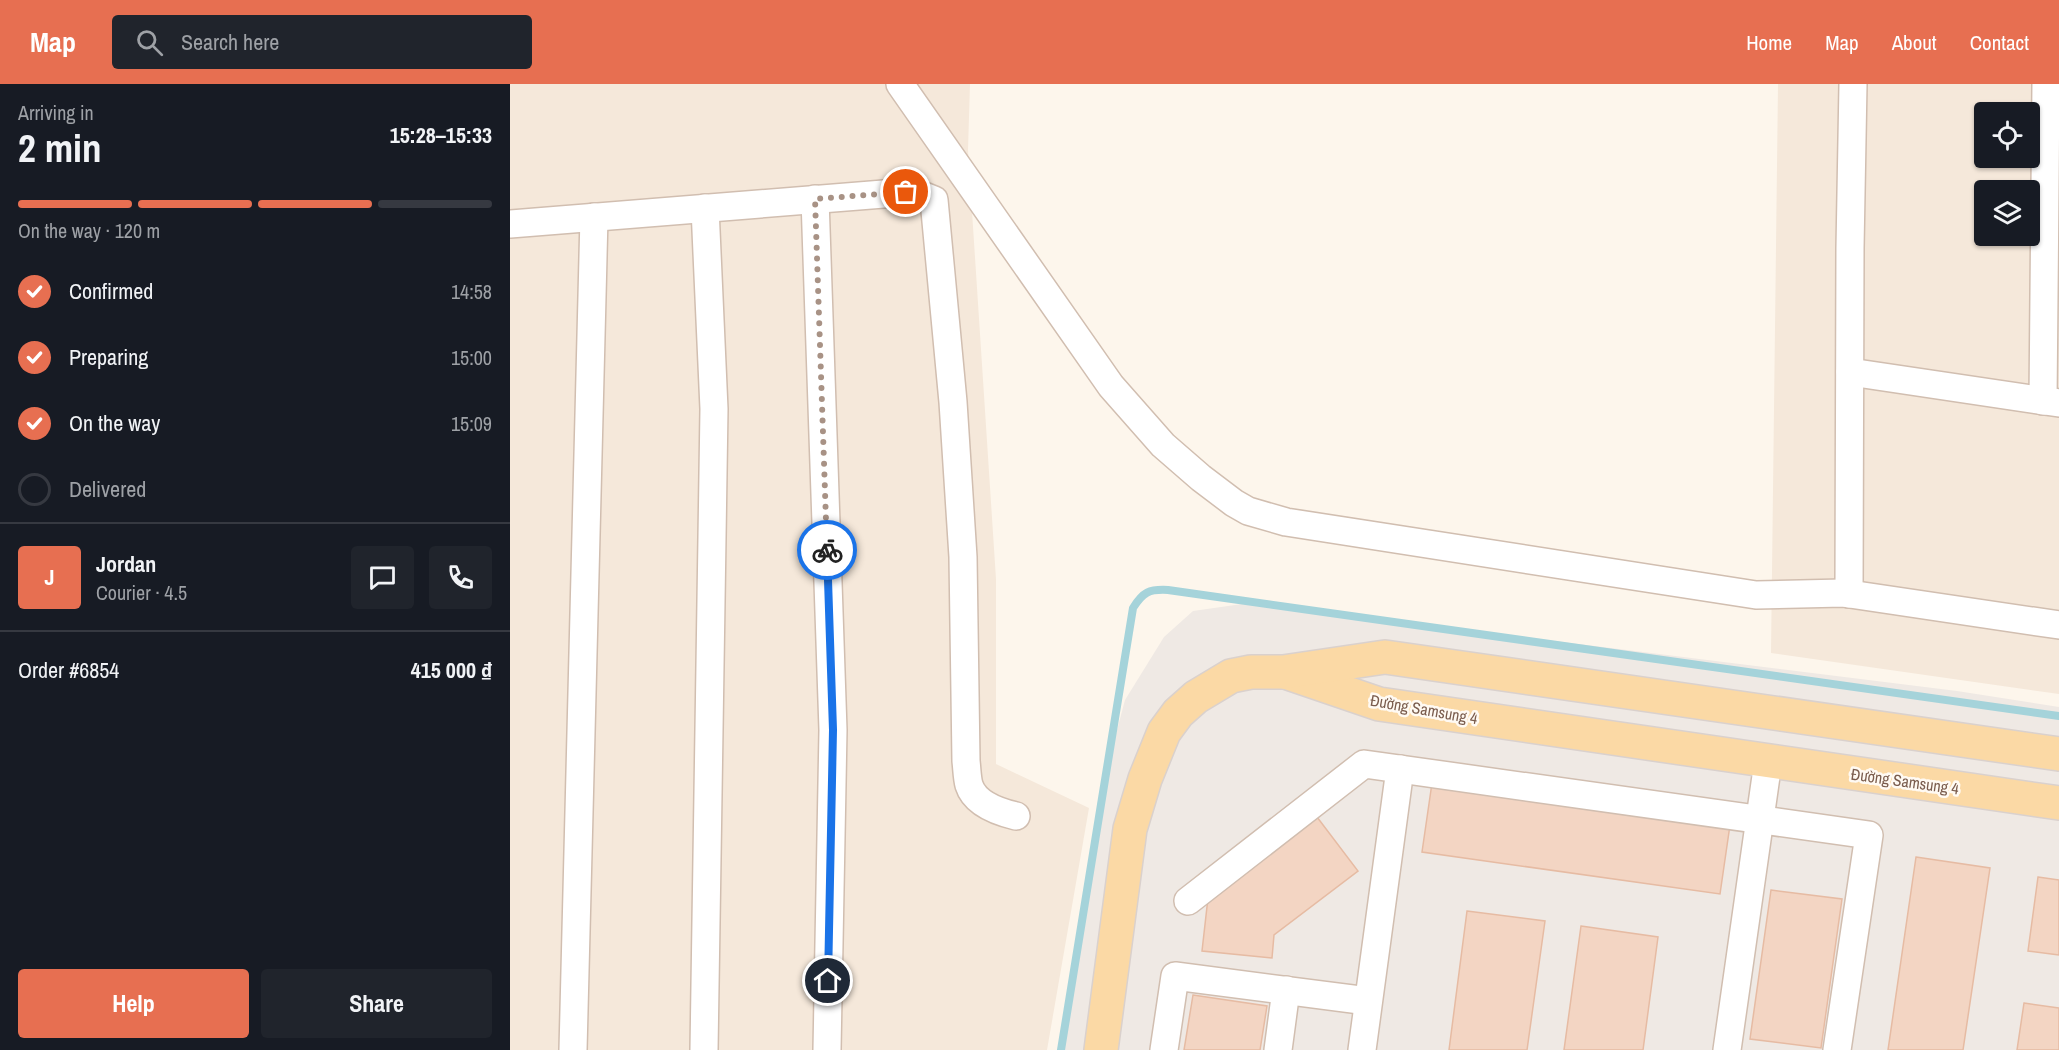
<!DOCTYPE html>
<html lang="en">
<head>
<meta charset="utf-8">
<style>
	body { margin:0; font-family:"Archivo Narrow",sans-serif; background:#20242c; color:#f1f3f6; height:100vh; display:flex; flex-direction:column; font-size:22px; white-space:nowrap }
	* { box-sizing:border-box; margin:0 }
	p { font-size:20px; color:#9ea1a6 }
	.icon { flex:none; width:33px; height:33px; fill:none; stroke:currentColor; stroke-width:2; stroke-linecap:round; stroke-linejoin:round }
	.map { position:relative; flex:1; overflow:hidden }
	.panel { display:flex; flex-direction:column; background:#171b24; width:510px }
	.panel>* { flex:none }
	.tools { position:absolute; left:1464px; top:18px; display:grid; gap:12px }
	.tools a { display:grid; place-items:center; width:66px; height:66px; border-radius:6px; background:#171b24; box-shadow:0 2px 4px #0004; font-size:30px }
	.pin { position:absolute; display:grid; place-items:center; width:51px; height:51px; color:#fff; margin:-26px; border:3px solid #fff; border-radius:50%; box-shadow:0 2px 6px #0007 }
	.courier { position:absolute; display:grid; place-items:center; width:60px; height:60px; margin:-30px; border:4px solid #1a73e8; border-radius:50%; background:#fff; color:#222; box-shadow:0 2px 8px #0007 }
	.head em { font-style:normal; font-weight:800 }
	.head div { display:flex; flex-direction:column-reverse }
	.head { display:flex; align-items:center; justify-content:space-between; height:102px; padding:0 18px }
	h1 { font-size:39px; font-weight:800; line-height:45px }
	.bar { display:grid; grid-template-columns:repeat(4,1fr); gap:9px 6px; align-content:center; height:72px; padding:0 18px }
	.bar i { height:8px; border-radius:4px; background:#363941 }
	.bar .on { background:#e76f51 }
	.bar p { grid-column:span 4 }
	.line { display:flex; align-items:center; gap:15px; padding:0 18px; border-top:2px solid #363941 }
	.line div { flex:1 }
	.round { display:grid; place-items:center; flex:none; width:63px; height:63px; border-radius:6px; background:#20242c }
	ol { padding:0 18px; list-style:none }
	li { display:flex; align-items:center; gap:18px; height:66px }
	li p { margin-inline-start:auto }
	li .icon { padding:6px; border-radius:50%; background:#e76f51; color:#fff; stroke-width:4 }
	li:last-child { color:#9ea1a6 }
	li i { width:33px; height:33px; border:3px solid #363941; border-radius:50% }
	.button { display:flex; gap:12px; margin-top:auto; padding:12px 18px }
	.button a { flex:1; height:69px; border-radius:6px; background:#e76f51; color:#fff; font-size:24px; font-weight:800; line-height:69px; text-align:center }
	.button a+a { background:#20242c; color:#f1f3f6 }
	header { display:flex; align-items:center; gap:36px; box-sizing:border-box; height:84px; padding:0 30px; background:#e76f51; color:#fff }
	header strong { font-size:28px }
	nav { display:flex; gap:33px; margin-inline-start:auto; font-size:21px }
	.search { width:420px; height:54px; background:#20242c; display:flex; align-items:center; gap:15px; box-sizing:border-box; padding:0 21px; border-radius:6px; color:#9ea1a6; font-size:22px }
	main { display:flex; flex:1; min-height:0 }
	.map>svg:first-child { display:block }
	.residential { fill:#f5e8da; fill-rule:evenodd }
	.industrial { fill:#efe9e4 }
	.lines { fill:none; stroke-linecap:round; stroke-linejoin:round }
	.stream { stroke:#a5d3da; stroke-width:8 }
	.building { fill:#f3d5c3; stroke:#e6bba3; stroke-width:1.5 }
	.minor-casing { stroke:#d1beb0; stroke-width:30 }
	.major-casing { stroke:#dad1cd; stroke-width:36 }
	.minor { stroke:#fff; stroke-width:27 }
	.major { stroke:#fbd9a5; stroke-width:33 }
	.done { stroke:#a89285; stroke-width:6; stroke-dasharray:0 10.8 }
	.route { stroke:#1a73e8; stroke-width:8 }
	.labels { text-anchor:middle; stroke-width:5; stroke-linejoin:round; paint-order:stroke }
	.street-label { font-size:16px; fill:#7a5c4d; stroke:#fffaf3 }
</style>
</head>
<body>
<header>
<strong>Map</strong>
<div class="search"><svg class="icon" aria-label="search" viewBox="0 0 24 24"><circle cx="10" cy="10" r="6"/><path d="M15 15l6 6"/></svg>Search here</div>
<nav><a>Home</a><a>Map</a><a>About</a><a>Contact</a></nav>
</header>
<main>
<section class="panel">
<div class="head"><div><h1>2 min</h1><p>Arriving in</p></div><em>15:28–15:33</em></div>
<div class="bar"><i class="on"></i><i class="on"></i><i class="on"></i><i></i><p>On the way · 120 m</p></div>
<ol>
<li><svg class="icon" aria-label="check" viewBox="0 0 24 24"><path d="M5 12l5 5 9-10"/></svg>Confirmed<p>14:58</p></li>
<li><svg class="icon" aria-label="check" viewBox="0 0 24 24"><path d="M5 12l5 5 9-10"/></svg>Preparing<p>15:00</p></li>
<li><svg class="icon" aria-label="check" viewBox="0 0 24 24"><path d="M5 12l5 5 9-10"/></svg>On the way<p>15:09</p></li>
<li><i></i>Delivered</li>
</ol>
<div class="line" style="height:108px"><b class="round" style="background:#e76f51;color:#fff">J</b><div><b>Jordan</b><p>Courier · 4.5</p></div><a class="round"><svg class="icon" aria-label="chat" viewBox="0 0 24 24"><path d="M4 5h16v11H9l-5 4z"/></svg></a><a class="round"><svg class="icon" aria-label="phone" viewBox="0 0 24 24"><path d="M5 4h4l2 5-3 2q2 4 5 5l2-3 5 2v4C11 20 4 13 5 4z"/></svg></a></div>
<div class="line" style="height:78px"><div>Order #6854</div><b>415 000 ₫</b></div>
<div class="button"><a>Help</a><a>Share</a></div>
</section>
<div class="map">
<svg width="1549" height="966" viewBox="0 0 1549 966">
	<rect width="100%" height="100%" fill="#fdf6ec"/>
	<!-- residential -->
	<g class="residential">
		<path d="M0,0H460L458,66L486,495V680L579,724L537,966H0Z"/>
		<path d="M1268,0H1549V610L1261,569ZM1474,28H1520V74H1474ZM1474,106H1520V152H1474Z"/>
	</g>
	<!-- industrial -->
	<path class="industrial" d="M739,519L1447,607L1549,623V966H554L588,717L615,616L654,553L683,527Z"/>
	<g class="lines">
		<!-- stream -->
		<path class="stream" d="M551,966L623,524C633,508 639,505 658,506L1549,632"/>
	</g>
	<!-- building -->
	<g class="building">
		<path d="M922,699L1220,741L1210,810L912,768Z"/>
		<path d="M807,733L848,787L764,851L762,874L692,867L698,814Z"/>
		<path d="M1406,773L1480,784L1453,966H1378Z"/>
		<path d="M1528,793L1549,796V871L1518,867Z"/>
		<path d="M1261,806L1332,815L1311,964L1240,955Z"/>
		<path d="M957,827L1035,837L1017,966H939Z"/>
		<path d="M1071,842L1148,853L1133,966H1054Z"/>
		<path d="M683,911L757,922L750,966H674Z"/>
		<path d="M1514,919L1549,924V966H1507Z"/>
	</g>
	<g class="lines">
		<defs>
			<g id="minor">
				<path d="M390,0L601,302L653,361L691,394L724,419L738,427L776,438L1246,511L1333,509L1549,541"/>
				<path d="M305,115L323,646L317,966"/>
				<path d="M0,140L386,109L409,110L424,116L443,318L453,473L456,677C457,685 457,694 459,701C465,720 489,728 506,732"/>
				<path d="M1340,288L1549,319"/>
				<path d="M1533,317L1536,0"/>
				<path d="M1339,510L1340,164L1343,0"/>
				<path d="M678,817L854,680L1359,751L1327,966"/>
				<path d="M63,966L84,133"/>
				<path d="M194,966L204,325L195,124"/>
				<path d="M654,966L665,892L858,917"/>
				<path d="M768,966L776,906"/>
				<path d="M852,966L890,685"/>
				<path d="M1217,966L1258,678"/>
			</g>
			<g id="major">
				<path d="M778,589L869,620L1549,719"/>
				<path d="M591,966L620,745L635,695L654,648L668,629L686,613L721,592L741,588H773L875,573L1549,670"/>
			</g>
		</defs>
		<!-- minor casing -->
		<use href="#minor" class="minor-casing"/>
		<!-- major casing -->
		<use href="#major" class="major-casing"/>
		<!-- minor -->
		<use href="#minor" class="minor"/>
		<!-- major -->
		<use href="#major" class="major"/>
	</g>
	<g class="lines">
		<!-- done -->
		<path class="done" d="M317,466L305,115L396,108"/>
		<!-- route -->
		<path class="route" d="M317,466L323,646L318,897"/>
	</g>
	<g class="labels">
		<!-- street labels -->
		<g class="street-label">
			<text transform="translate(914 625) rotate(10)" y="6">Đường Samsung 4</text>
			<text transform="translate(1395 697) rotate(8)" y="6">Đường Samsung 4</text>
		</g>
	</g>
</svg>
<div class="tools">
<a><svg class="icon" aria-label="locate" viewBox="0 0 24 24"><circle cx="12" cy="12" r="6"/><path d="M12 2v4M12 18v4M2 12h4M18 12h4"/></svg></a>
<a><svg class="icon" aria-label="layers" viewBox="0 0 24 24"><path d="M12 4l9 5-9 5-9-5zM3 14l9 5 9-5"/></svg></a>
</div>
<div class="pin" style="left:396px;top:108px;background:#ea580c"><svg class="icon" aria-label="bag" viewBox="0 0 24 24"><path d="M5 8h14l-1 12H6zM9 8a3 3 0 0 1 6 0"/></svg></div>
<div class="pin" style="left:318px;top:897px;background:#1f2937"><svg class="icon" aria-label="home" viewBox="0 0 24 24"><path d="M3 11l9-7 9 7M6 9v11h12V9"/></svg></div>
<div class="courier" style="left:317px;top:466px"><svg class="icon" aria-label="bike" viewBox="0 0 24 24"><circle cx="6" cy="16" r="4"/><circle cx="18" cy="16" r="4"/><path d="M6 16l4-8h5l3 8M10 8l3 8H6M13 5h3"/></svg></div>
</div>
</main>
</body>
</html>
